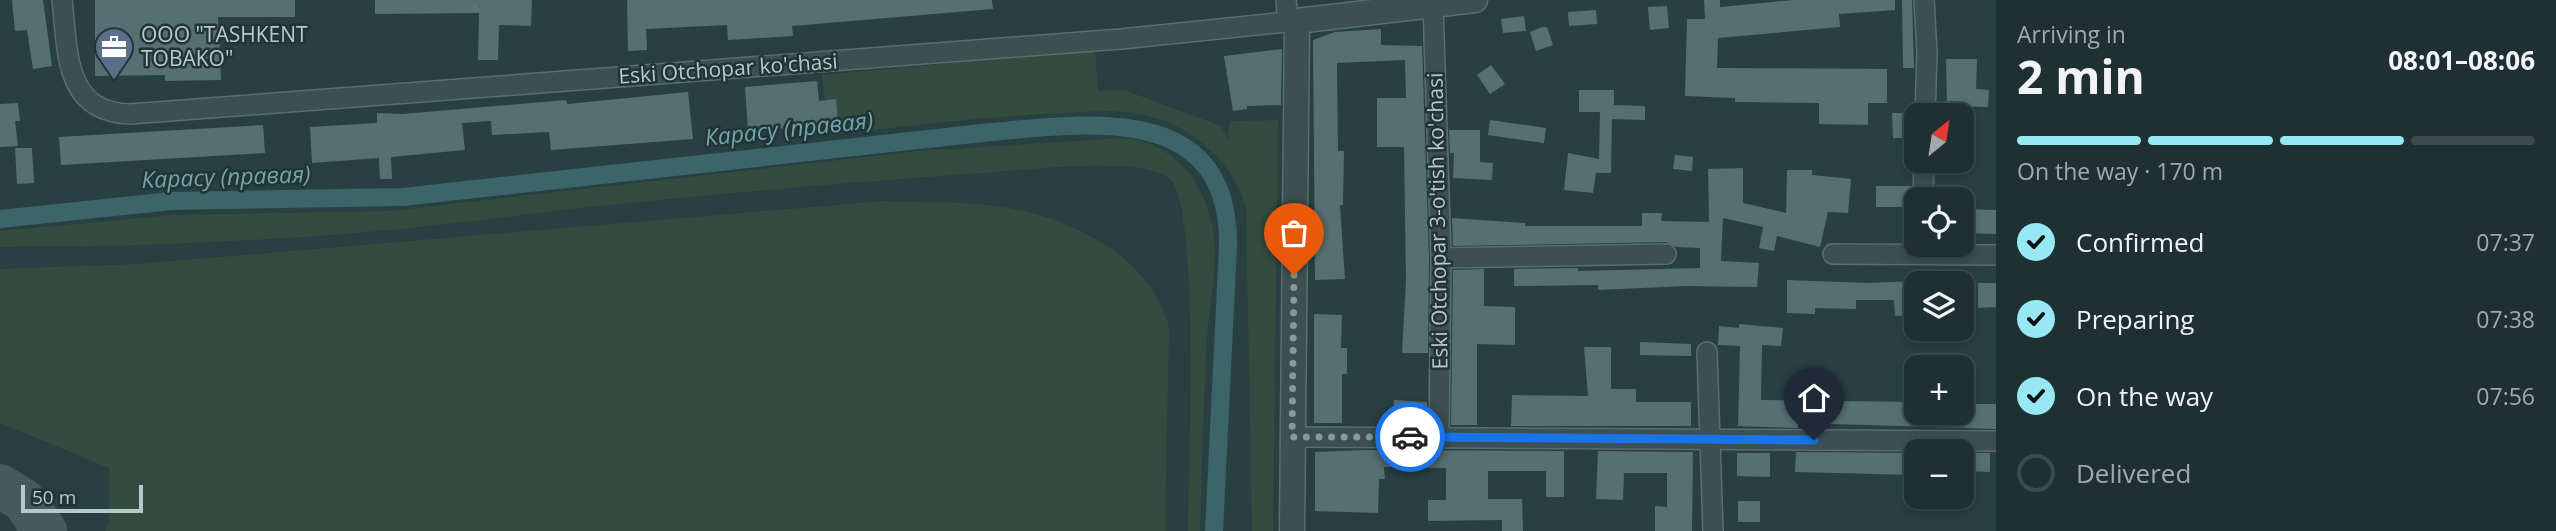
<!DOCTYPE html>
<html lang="en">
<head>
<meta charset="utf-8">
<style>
	body { margin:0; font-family:"Open Sans",sans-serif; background:#26383a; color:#f1f3f6; height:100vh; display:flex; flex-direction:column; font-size:26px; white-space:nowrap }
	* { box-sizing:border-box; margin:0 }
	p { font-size:23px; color:#a1a9ac }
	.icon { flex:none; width:38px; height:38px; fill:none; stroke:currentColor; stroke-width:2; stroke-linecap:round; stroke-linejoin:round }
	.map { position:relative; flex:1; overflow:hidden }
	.sheet { display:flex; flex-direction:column; background:#1e3032; width:560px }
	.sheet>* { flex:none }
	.needle { width:46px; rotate:30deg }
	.buttons { position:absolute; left:1904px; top:103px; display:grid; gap:14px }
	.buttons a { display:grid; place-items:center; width:70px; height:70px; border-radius:14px; background:#1e3032; box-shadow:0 4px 10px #0003,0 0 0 2px #3c4b4d; font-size:35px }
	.scale { position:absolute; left:21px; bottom:18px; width:122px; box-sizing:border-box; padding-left:7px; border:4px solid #b9c9cb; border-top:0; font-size:19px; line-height:24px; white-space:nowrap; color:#b9c9cb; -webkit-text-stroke:5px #213537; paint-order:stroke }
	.pin { position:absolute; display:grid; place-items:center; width:60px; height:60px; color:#fff; margin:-72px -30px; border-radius:50% 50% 50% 0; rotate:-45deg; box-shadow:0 0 7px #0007 }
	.pin .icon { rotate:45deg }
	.courier { position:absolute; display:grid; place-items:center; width:70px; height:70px; margin:-35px; border:5px solid #1a73e8; border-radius:50%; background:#fff; color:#222; box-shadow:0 2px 9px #0007 }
	.summary em { font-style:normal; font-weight:700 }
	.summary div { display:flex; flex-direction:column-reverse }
	.summary { display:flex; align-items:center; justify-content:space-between; height:119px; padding:0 21px }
	h1 { font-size:46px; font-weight:700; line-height:52px }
	.bar { display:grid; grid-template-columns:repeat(4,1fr); gap:10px 7px; align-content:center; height:84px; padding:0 21px }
	.bar i { height:9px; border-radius:5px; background:#3c4b4d }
	.bar .selected { background:#96e8f4 }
	.bar p { grid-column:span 4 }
	ol { padding:0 21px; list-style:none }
	li { display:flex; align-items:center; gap:21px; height:77px }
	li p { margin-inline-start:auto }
	li .icon { padding:7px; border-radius:50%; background:#96e8f4; color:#111; stroke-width:4 }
	li:last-child { color:#a1a9ac }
	li i { width:38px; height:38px; border:4px solid #3c4b4d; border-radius:50% }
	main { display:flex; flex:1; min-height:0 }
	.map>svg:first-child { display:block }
	.green { fill:#324c3f }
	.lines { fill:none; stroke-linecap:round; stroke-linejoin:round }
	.canal { stroke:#3d6468; stroke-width:18 }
	.taxiway { stroke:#445b5d; stroke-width:44 }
	.building { fill:#566f71 }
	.minor-casing { stroke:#5a6d6f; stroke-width:22 }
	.tertiary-casing { stroke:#5a6d6f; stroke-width:27 }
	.minor { stroke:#3c4f51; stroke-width:19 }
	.tertiary { stroke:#3c4f51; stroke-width:24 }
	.rail { stroke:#5f7678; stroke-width:5; stroke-dasharray:7 7; stroke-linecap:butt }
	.done { stroke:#86999b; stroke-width:7; stroke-dasharray:0 12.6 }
	.route { stroke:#1a73e8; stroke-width:9 }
	.labels { text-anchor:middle; stroke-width:5; stroke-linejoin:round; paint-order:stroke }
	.poi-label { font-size:21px; fill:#b9c9cb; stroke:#213537; text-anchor:start }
	.street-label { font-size:21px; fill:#b9c9cb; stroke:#213537 }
	.water-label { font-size:23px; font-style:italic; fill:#74a4a8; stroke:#213537 }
</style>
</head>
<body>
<main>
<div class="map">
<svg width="1996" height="531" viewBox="0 0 1996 531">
	<rect width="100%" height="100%" fill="#284042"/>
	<!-- green -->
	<g class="green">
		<path d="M1095,50L1098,91L1124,90L1221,126L1228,139L1230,121L1278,120L1273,531H1252L1246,209C1237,166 1193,127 1151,117C1119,108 1083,112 1051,114C974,117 899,127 823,136L822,126L838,124L835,99L825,100L822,75Z"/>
		<path d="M1124,138C1180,143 1213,194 1215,247C1216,282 1207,319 1206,354C1203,413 1202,472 1200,531H1188C1188,475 1200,212 1171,180C1147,154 1019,171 982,173C854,182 727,193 599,206C510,216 420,229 331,235C221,243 110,247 0,247V231L173,215L390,211L918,151Z"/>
		<path d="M884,201C921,203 961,201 998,206C1069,217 1148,253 1169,327L1165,531H105L109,521V468L0,423V269L137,264Z"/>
	</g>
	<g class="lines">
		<!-- canal -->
		<path class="canal" d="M0,219L171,201L403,197L991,132C1089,123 1230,102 1228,246L1214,531"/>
		<!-- taxiway -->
		<path class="taxiway" d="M0,486L23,500L45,531"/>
	</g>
	<!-- building -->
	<g class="building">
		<path d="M12,0H43L52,66L33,69L27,30L15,31Z"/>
		<path d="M95,0H295V17H218L221,80L165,81V75L95,76Z"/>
		<path d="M375,0H532L531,26L499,25L498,60H478L479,13L375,14Z"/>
		<path d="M627,0H992L993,9L792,26L793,36L728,40L727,25L646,29L647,50L628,51Z"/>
		<path d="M1704,0H1720V7L1794,0H1895V10L1839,14L1840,27L1718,38L1717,68L1887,69V103H1868V125L1819,124V103L1735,102V98L1685,96L1687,19H1705Z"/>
		<path d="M1902,0H1912L1914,68H1903Z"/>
		<path d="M1667,6L1669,28L1650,30L1648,7Z"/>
		<path d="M1596,10L1597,24L1569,26L1568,12Z"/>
		<path d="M1524,16L1526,31L1503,33L1501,19Z"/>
		<path d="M1542,27H1547L1553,45L1536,51L1530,32Z"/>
		<path d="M1381,29V45L1422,46L1429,258L1428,353H1402L1406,281L1404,147H1377V98H1406L1405,60L1337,63L1338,151H1344L1343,205H1340L1345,279L1315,280L1313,40L1335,32Z"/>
		<path d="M1282,49L1281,105L1247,106V109L1233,111L1224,56Z"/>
		<path d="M1946,59H1977L1976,89L1989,90L1988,107L1947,106Z"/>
		<path d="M1491,65L1505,84L1490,94L1477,75Z"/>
		<path d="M817,81L819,101L836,99L838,124L748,131L745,87Z"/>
		<path d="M1579,90H1614V105L1645,106V120L1612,119L1611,173H1596L1593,193L1564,190L1568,153L1599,159L1600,112H1579Z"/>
		<path d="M688,92L693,139L551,150L549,132L492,135L491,121L462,123L465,150L391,157L392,179H380L379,158L312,163L310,127L377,123V113L403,114L566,100L567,104Z"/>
		<path d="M18,103L20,121H15L18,146L0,147V104Z"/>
		<path d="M1892,113H1913L1916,138H1893Z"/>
		<path d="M1490,120L1546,128L1544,143L1488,135Z"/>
		<path d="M263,125L265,153L61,165L59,137Z"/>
		<path d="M1449,130H1480V162L1493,163L1492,180L1453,178L1454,153H1450Z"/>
		<path d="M15,148H32L34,183L17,184Z"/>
		<path d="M1675,155L1693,157L1692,171L1673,169Z"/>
		<path d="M1743,168V203L1786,213L1787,170H1812V175L1851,179L1848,213L1828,212L1820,247L1777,236L1774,251L1759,248L1763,227L1723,218L1721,261L1759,263L1757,287L1686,286L1598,290V285L1514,286V269L1578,268V271L1700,268V248L1676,247L1666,242L1453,246L1452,218L1525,223V226H1642V213H1662L1661,221L1709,222L1708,169Z"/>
		<path d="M1876,186H1911L1913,207H1876Z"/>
		<path d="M1962,209L1996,210V234L1962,233Z"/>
		<path d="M1484,269V306L1515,307V345L1477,344V425H1451L1453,270Z"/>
		<path d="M1787,280L1868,283L1916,281V315L1895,316L1894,300H1856V309L1815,308V314L1787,313Z"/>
		<path d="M1978,283H1996V307L1978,308Z"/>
		<path d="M1314,314L1342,315L1341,348H1347V374H1342V423H1314Z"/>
		<path d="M1739,324L1783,328L1781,346L1762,345L1761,400L1916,402V413H1962V404H1996V429L1833,424H1798V428L1738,426L1740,346L1718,345L1719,326L1739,328Z"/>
		<path d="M1640,342L1691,344V356L1640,355Z"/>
		<path d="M1584,347H1611V389H1636V402H1691V426H1511L1512,395L1588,396Z"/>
		<path d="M1394,400L1427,402V424L1393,422Z"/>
		<path d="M1367,450L1564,451V497H1546V471H1488V499H1522L1523,531H1502V520L1428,521V500H1446V468L1384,467L1385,479H1379L1378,513L1315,511V452Z"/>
		<path d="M1598,451L1693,452L1692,531H1655V506L1667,507V473H1624L1623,500L1596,499Z"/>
		<path d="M1796,452L1916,453V475L1795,472Z"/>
		<path d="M1737,453H1770V477L1737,476Z"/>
		<path d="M1962,453H1990V472L1962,471Z"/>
		<rect x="1738" y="501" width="22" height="21"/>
	</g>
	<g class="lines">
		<defs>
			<g id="minor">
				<path d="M62,0C68,50 63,112 130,114L1121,39L1297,21"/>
				<path d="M1286,0L1288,22"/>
				<path d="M1924,0L1927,52L1925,116"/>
				<path d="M1433,4L1441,258L1439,437"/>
				<path d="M1923,200L1924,161"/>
				<path d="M1833,254L1996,255"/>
				<path d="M1441,258L1666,254"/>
				<path d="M1707,352L1713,531"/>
				<path d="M1292,437L1996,441"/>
			</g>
			<path id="tertiary" d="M1292,531L1297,21L1475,0"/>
		</defs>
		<!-- minor casing -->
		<use href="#minor" class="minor-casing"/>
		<!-- tertiary casing -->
		<use href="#tertiary" class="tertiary-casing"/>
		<!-- minor -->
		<use href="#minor" class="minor"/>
		<!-- tertiary -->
		<use href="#tertiary" class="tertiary"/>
		<!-- rail -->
		<path class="rail" d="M475,11V0"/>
	</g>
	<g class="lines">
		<!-- done -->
		<path class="done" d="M1294,275L1292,437H1410"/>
		<!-- route -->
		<path class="route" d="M1410,437L1814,440"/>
	</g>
	<!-- icons -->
	<defs>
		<symbol id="office-pin" viewBox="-11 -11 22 30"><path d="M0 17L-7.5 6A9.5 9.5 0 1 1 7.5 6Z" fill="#5c6f8a" stroke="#213537"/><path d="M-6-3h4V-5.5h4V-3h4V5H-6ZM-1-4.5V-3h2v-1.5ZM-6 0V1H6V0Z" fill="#fff"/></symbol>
	</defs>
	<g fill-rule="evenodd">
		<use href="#office-pin" x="92" y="25" width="44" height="60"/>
	</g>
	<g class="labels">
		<!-- poi labels -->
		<g class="poi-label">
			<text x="141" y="42">OOO "TASHKENT<tspan x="141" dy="24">TOBAKO"</tspan></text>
		</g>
		<!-- street labels -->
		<g class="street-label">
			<text transform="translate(728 69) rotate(-4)" y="7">Eski Otchopar ko'chasi</text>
			<text transform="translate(1438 221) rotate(-91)" y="7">Eski Otchopar 3-o'tish ko'chasi</text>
		</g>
		<!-- water labels -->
		<g class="water-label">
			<text transform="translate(789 129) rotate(-6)" y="8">Карасу (правая)</text>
			<text transform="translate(226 177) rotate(-2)" y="8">Карасу (правая)</text>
		</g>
	</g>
</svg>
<div class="buttons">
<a><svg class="needle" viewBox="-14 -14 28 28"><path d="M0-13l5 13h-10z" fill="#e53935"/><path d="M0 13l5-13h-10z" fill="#a1a9ac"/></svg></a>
<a><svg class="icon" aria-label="locate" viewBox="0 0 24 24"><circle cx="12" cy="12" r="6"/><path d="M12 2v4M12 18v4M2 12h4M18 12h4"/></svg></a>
<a><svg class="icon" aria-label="layers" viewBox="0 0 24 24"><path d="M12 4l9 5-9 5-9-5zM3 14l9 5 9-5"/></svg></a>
<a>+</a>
<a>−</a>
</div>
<div class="scale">50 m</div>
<div class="pin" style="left:1294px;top:275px;background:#ea580c"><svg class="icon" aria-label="bag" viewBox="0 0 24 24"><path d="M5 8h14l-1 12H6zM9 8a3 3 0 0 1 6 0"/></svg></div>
<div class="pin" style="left:1814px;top:440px;background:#1f2937"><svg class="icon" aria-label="home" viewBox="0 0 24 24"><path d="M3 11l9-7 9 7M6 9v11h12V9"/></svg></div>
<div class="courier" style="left:1410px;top:437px"><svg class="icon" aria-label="car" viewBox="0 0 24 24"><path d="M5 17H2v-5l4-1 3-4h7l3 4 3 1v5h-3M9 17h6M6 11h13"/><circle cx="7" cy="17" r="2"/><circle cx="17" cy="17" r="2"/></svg></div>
</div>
<section class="sheet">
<div class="summary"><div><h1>2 min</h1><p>Arriving in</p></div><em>08:01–08:06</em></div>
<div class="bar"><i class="selected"></i><i class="selected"></i><i class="selected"></i><i></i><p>On the way · 170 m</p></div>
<ol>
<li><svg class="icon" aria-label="check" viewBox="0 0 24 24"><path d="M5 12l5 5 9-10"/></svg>Confirmed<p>07:37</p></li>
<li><svg class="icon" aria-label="check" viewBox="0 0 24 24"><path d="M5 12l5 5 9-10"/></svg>Preparing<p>07:38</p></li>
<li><svg class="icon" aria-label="check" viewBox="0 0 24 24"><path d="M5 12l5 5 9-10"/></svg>On the way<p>07:56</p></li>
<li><i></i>Delivered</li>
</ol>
</section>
</main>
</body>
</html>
